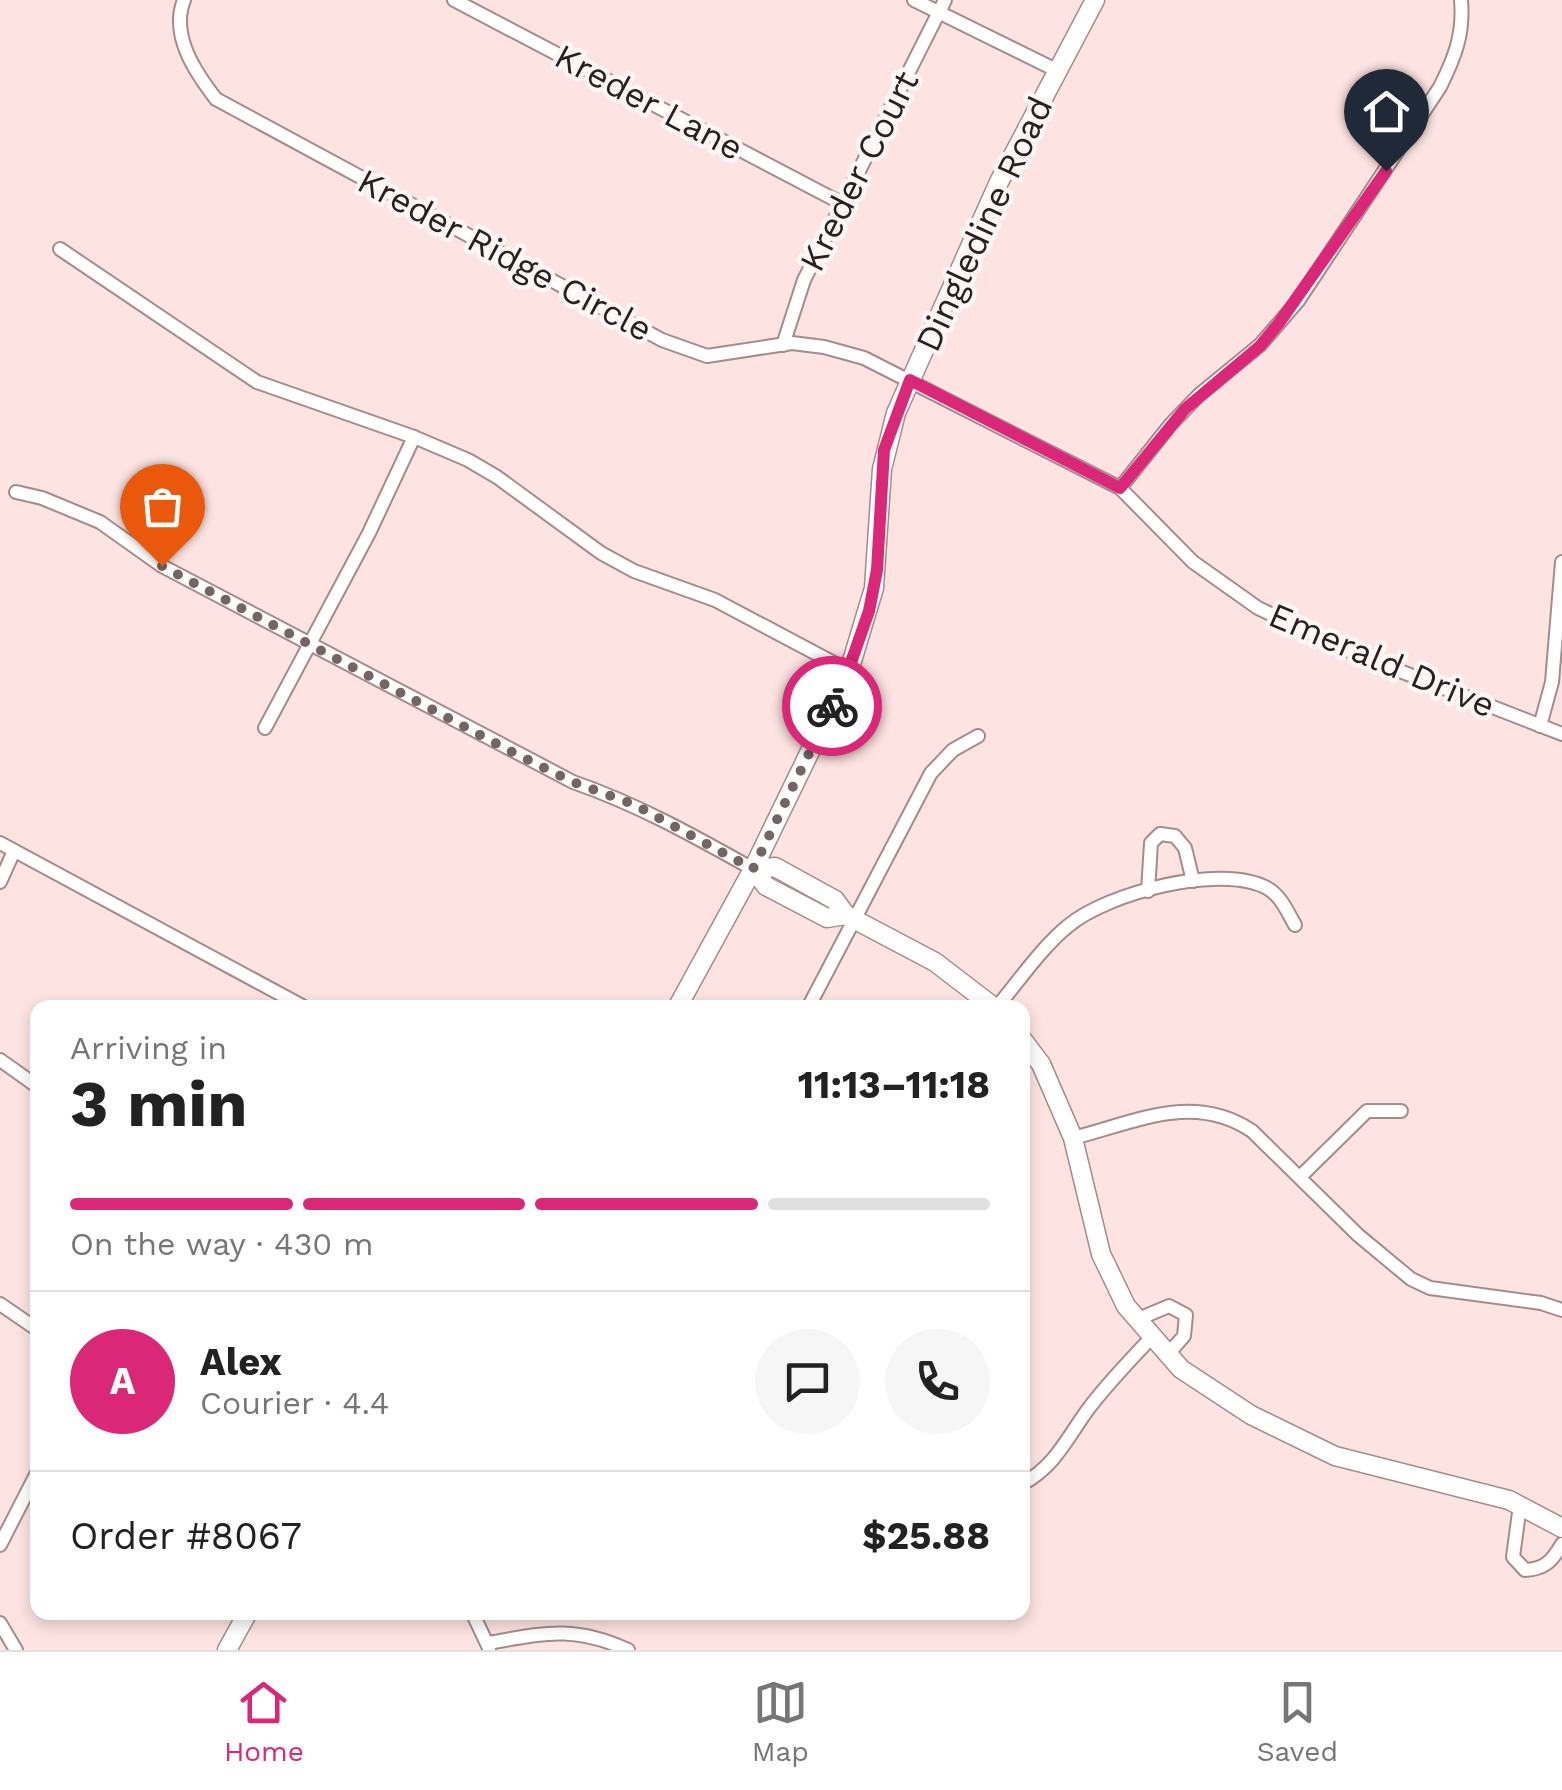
<!DOCTYPE html>
<html lang="en">
<head>
<meta charset="utf-8">
<style>
	body { margin:0; font-family:"Work Sans",sans-serif; background:#f6f6f6; color:#222; height:100vh; display:flex; flex-direction:column; font-size:38px; white-space:nowrap }
	* { box-sizing:border-box; margin:0 }
	p { font-size:32px; color:#767676 }
	.icon { flex:none; width:55px; height:55px; fill:none; stroke:currentColor; stroke-width:2; stroke-linecap:round; stroke-linejoin:round }
	.map { position:relative; flex:1; overflow:hidden }
	.panel { position:absolute; left:30px; top:1000px; width:1000px; height:620px; display:flex; flex-direction:column; background:#fff; border-radius:20px; box-shadow:0 5px 15px #0003 }
	.panel>* { flex:none }
	.pin { position:absolute; display:grid; place-items:center; width:85px; height:85px; color:#fff; margin:-102px -42px; border-radius:50% 50% 50% 0; rotate:-45deg; box-shadow:0 0 10px #0007 }
	.pin .icon { rotate:45deg }
	.courier { position:absolute; display:grid; place-items:center; width:100px; height:100px; margin:-50px; border:8px solid #db2777; border-radius:50%; background:#fff; color:#222; box-shadow:0 2px 12px #0007 }
	.overview em { font-style:normal; font-weight:700 }
	.overview div { display:flex; flex-direction:column-reverse }
	.overview { display:flex; align-items:center; justify-content:space-between; height:170px; padding:0 40px }
	h1 { font-size:65px; font-weight:700; line-height:75px }
	.bar { display:grid; grid-template-columns:repeat(4,1fr); gap:15px 10px; align-content:center; height:120px; padding:0 40px }
	.bar i { height:12px; border-radius:8px; background:#e0e0e0 }
	.bar .on { background:#db2777 }
	.bar p { grid-column:span 4 }
	.line { display:flex; align-items:center; gap:25px; padding:0 40px; border-top:2px solid #e0e0e0 }
	.line div { flex:1 }
	.round { display:grid; place-items:center; flex:none; width:105px; height:105px; border-radius:52px; background:#f6f6f6 }
	.menu { display:flex; justify-content:space-around; align-items:center; height:140px; border-top:2px solid #e0e0e0; background:#fff; font-size:28px; color:#767676 }
	.menu a { display:grid; justify-items:center; gap:5px }
	.menu .on { color:#db2777 }
	.map>svg:first-child { display:block }
	.lines { fill:none; stroke-linecap:round; stroke-linejoin:round }
	.street-casing { stroke:#a48c8b; stroke-width:16 }
	.secondary-casing { stroke:#a48c8b; stroke-width:21 }
	.street { stroke:#fff; stroke-width:12 }
	.secondary { stroke:#fff; stroke-width:18 }
	.done { stroke:#736563; stroke-width:10; stroke-dasharray:0 18 }
	.route { stroke:#db2777; stroke-width:12 }
	.labels { text-anchor:middle; stroke-width:9; stroke-linejoin:round; paint-order:stroke }
	.street-label { font-size:35px; fill:#29201f; stroke:#fcf6f6 }
</style>
</head>
<body>
<div class="map">
<svg width="1562" height="1650" viewBox="0 0 1562 1650">
	<rect width="100%" height="100%" fill="#fde4e2"/>
	<g class="lines">
		<defs>
			<g id="street">
				<path d="M184,0C170,35 195,72 216,99L662,340L707,356L792,343L824,347L864,358L1120,488L1193,562L1258,608L1356,654L1562,734"/>
				<path d="M454,0L843,204"/>
				<path d="M914,0L1058,71"/>
				<path d="M60,249L257,382L414,437L468,460L497,477L601,553L634,571L715,600L849,671"/>
				<path d="M783,345L804,280L945,0"/>
				<path d="M1120,488L1171,424L1199,395L1260,345L1298,301L1440,87C1455,57 1464,34 1461,0"/>
				<path d="M16,492L42,498L100,522L162,566L573,782C637,804 694,836 753,869"/>
				<path d="M1540,726L1552,682L1562,562"/>
				<path d="M265,728L369,533L414,437"/>
				<path d="M0,843L306,1008"/>
				<path d="M0,882L14,851"/>
				<path d="M1148,891L1151,843L1160,834L1175,836L1185,848L1193,881"/>
				<path d="M808,1008L931,773L953,750L978,736"/>
				<path d="M996,1008C1019,981 1041,948 1068,926C1107,893 1221,863 1267,888C1281,896 1287,911 1295,925"/>
				<path d="M0,1060L38,1087"/>
				<path d="M1073,1138C1136,1122 1193,1092 1252,1131L1358,1235L1411,1279L1430,1288L1541,1303L1562,1310"/>
				<path d="M1301,1176L1367,1111H1401"/>
				<path d="M0,1304L38,1330"/>
				<path d="M1136,1320L1169,1306L1186,1315L1184,1336L1168,1354"/>
				<path d="M1022,1484C1056,1466 1068,1436 1089,1408C1108,1383 1130,1360 1152,1337"/>
				<path d="M1520,1505L1513,1557L1525,1570C1545,1569 1552,1561 1562,1544"/>
				<path d="M0,1545L38,1471"/>
				<path d="M472,1612L489,1648"/>
				<path d="M0,1623L16,1650"/>
				<path d="M488,1643C545,1633 574,1625 628,1650"/>
			</g>
			<g id="secondary">
				<path d="M753,869L775,867L835,900L846,915L935,962L995,1008"/>
				<path d="M753,869L766,886L827,918L846,915"/>
				<path d="M677,1008L753,869L849,671L874,588L882,469L896,413L999,182L1095,0"/>
				<path d="M1022,1039L1041,1064L1073,1138L1101,1254L1126,1306L1181,1369L1251,1415L1335,1456L1509,1500L1562,1528"/>
				<path d="M227,1650L248,1612"/>
			</g>
		</defs>
		<!-- street casing -->
		<use href="#street" class="street-casing"/>
		<!-- secondary casing -->
		<use href="#secondary" class="secondary-casing"/>
		<!-- street -->
		<use href="#street" class="street"/>
		<!-- secondary -->
		<use href="#secondary" class="secondary"/>
	</g>
	<g class="lines">
		<!-- done -->
		<path class="done" d="M162,566L514,753L573,782L635,805L753,869L832,706"/>
		<!-- route -->
		<path class="route" d="M832,706L848,671L869,611L877,570L884,450L910,380L1120,488L1185,409L1260,346L1279,323L1386,171"/>
	</g>
	<g class="labels">
		<!-- street labels -->
		<g class="street-label">
			<text transform="translate(649 102) rotate(28)" y="12">Kreder Lane</text>
			<text transform="translate(859 171) rotate(-63)" y="12">Kreder Court</text>
			<text transform="translate(984 224) rotate(-65)" y="12">Dingledine Road</text>
			<text transform="translate(505 255) rotate(28)" y="12">Kreder Ridge Circle</text>
			<text transform="translate(1382 660) rotate(23)" y="12">Emerald Drive</text>
		</g>
	</g>
</svg>
<div class="pin" style="left:162px;top:566px;background:#ea580c"><svg class="icon" aria-label="bag" viewBox="0 0 24 24"><path d="M5 8h14l-1 12H6zM9 8a3 3 0 0 1 6 0"/></svg></div>
<div class="pin" style="left:1386px;top:171px;background:#1f2937"><svg class="icon" aria-label="home" viewBox="0 0 24 24"><path d="M3 11l9-7 9 7M6 9v11h12V9"/></svg></div>
<div class="courier" style="left:832px;top:706px"><svg class="icon" aria-label="bike" viewBox="0 0 24 24"><circle cx="6" cy="16" r="4"/><circle cx="18" cy="16" r="4"/><path d="M6 16l4-8h5l3 8M10 8l3 8H6M13 5h3"/></svg></div>
<section class="panel">
<div class="overview"><div><h1>3 min</h1><p>Arriving in</p></div><em>11:13–11:18</em></div>
<div class="bar"><i class="on"></i><i class="on"></i><i class="on"></i><i></i><p>On the way · 430 m</p></div>
<div class="line" style="height:180px"><b class="round" style="background:#db2777;color:#fff">A</b><div><b>Alex</b><p>Courier · 4.4</p></div><a class="round"><svg class="icon" aria-label="chat" viewBox="0 0 24 24"><path d="M4 5h16v11H9l-5 4z"/></svg></a><a class="round"><svg class="icon" aria-label="phone" viewBox="0 0 24 24"><path d="M5 4h4l2 5-3 2q2 4 5 5l2-3 5 2v4C11 20 4 13 5 4z"/></svg></a></div>
<div class="line" style="height:130px"><div>Order #8067</div><b>$25.88</b></div>
</section>
</div>
<nav class="menu">
<a class="on"><svg class="icon" aria-label="home" viewBox="0 0 24 24"><path d="M3 11l9-7 9 7M6 9v11h12V9"/></svg>Home</a>
<a><svg class="icon" aria-label="map" viewBox="0 0 24 24"><path d="M3 6l6-2 6 2 6-2v14l-6 2-6-2-6 2zM9 4v14M15 6v14"/></svg>Map</a>
<a><svg class="icon" aria-label="saved" viewBox="0 0 24 24"><path d="M7 4h10v16l-5-4-5 4z"/></svg>Saved</a>
</nav>
</body>
</html>
